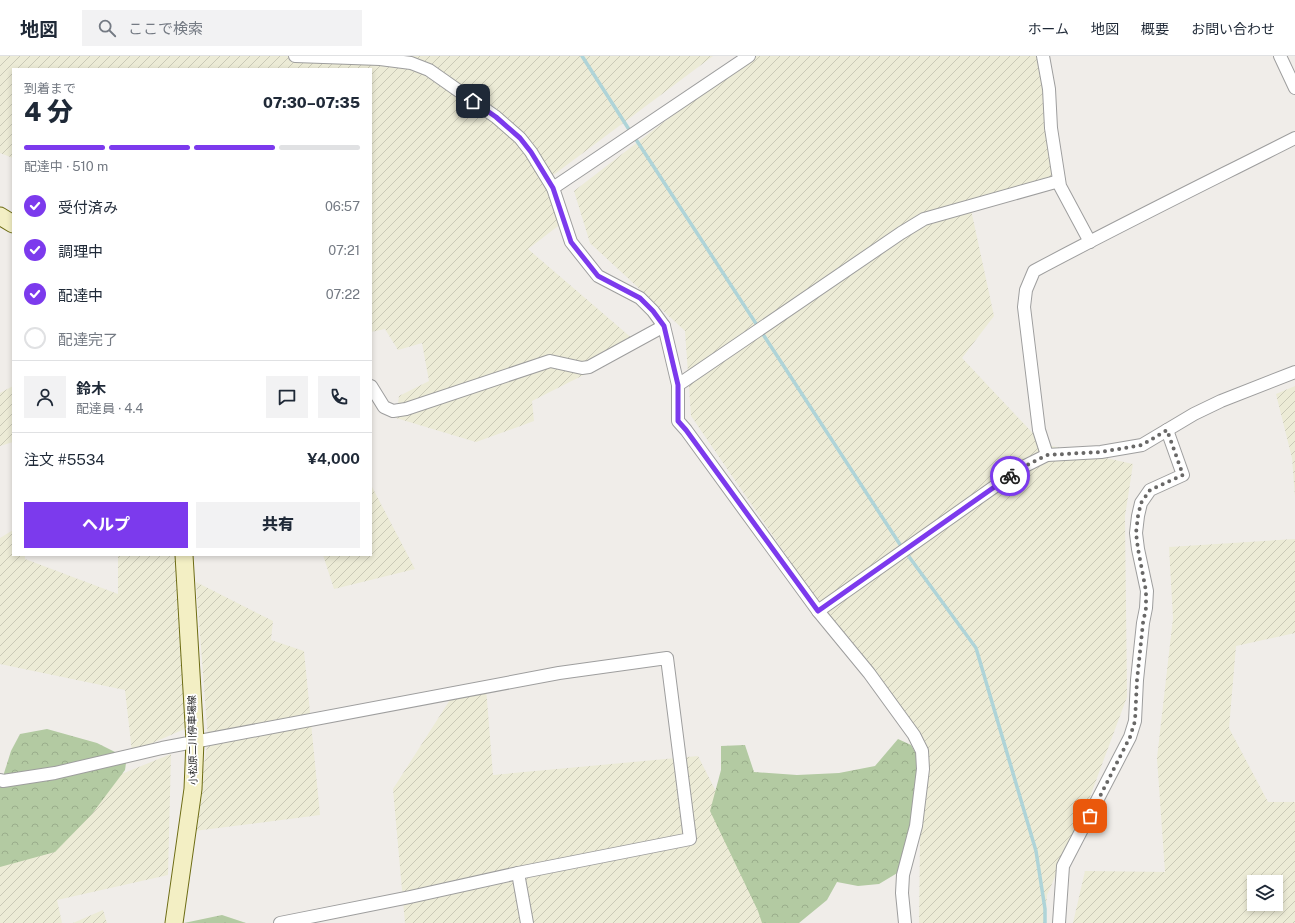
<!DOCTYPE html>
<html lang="ja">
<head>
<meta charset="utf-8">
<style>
	body { margin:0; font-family:"Public Sans","Noto Sans JP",sans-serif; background:#f2f2f3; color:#1f2937; height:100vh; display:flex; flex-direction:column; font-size:15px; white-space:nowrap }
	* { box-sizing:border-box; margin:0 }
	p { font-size:13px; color:#747a83 }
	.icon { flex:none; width:22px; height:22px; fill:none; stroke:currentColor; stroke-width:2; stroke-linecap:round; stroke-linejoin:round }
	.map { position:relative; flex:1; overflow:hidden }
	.sheet { position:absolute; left:12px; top:12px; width:360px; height:488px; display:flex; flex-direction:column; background:#fff; border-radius:0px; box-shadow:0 2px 6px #0003 }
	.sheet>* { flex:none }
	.fabs { position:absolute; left:1247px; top:819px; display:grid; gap:8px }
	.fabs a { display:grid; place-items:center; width:36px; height:36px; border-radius:0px; background:#fff; box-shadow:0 2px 6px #0003; font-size:20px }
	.pin { position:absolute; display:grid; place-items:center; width:34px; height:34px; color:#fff; margin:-17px; border-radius:8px; box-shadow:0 2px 6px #0006 }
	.courier { position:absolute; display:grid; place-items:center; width:40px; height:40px; margin:-20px; border:3px solid #7c3aed; border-radius:50%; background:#fff; color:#222; box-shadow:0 1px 5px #0007 }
	.summary em { font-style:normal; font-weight:800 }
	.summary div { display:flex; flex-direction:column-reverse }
	.summary { display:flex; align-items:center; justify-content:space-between; height:68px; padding:0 12px }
	h1 { font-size:26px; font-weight:800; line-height:30px }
	.bar { display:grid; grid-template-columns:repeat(4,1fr); gap:6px 4px; align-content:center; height:48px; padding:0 12px }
	.bar i { height:5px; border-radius:3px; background:#e0e1e3 }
	.bar .selected { background:#7c3aed }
	.bar p { grid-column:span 4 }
	.line { display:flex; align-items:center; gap:10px; padding:0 12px; border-top:1px solid #e0e1e3 }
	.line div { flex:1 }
	.round { display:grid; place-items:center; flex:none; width:42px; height:42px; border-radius:0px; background:#f2f2f3 }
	ol { padding:0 12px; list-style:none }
	li { display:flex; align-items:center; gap:12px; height:44px }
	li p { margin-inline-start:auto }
	li .icon { padding:4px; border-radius:50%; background:#7c3aed; color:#fff; stroke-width:4 }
	li:last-child { color:#747a83 }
	li i { width:22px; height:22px; border:2px solid #e0e1e3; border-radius:50% }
	.primary-button { display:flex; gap:8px; margin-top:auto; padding:8px 12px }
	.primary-button a { flex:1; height:46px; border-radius:0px; background:#7c3aed; color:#fff; font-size:16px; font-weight:800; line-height:46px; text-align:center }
	.primary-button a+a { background:#f2f2f3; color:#1f2937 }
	header { display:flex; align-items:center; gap:24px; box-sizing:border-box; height:56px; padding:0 20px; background:#fff; border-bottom:1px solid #e0e1e3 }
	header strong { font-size:19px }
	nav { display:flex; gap:22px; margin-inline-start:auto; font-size:14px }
	.search { width:280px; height:36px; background:#f2f2f3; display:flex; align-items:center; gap:10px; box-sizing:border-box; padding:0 14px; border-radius:0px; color:#747a83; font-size:15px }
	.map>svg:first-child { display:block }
	.farmland { fill:url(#farmland-furrows); fill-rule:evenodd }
	.forest { fill:url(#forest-crowns) }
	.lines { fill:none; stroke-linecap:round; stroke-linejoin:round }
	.stream { stroke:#afd4d8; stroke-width:3.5 }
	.minor-casing { stroke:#9e9e9e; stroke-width:14 }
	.secondary-casing { stroke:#6d6c13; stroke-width:19 }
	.minor { stroke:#fff; stroke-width:12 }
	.secondary { stroke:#f3efc4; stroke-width:17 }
	.done { stroke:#696867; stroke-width:4; stroke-dasharray:0 7.2 }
	.route { stroke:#7c3aed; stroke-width:5 }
	.labels { text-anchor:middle; stroke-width:3.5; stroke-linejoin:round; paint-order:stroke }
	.street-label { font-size:10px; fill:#212121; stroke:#fff }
</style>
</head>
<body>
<header>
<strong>地図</strong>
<div class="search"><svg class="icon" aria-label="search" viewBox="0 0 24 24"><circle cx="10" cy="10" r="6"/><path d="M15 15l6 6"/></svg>ここで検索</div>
<nav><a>ホーム</a><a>地図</a><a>概要</a><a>お問い合わせ</a></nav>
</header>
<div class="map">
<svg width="1295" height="867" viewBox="0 0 1295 867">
	<defs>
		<pattern id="farmland-furrows" width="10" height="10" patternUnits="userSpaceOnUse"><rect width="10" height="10" fill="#ecebd6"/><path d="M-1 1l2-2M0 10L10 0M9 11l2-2" fill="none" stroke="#cac9b7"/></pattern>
		<pattern id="forest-crowns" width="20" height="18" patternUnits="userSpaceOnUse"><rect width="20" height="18" fill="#b3caa2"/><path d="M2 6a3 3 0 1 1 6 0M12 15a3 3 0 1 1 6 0" fill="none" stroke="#9aad8b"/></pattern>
	</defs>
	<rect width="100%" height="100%" fill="#f0ede9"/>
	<!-- farmland -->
	<g class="farmland">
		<path d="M0,0H713L548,123L566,164L528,193L641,290L532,345L534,365L476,386L396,362L399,340L429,325L422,287L398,294L385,273L371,276V13H13V102L0,97Z"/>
		<path d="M750,0H1038L1056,122L970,149L994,260L962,302L1043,388L1133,408L1125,460L1127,641L1088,746L1047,839L1045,867H919L921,696L691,360L685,275L590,187L574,135Z"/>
		<path d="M13,330V386L0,390V337Z"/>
		<path d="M1295,330V441L1292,402L1276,338Z"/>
		<path d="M371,429L415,513L334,533L323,499H371Z"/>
		<path d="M13,474V499H25V503L118,538V499H176L189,671L132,696L125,634L0,608V482Z"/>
		<path d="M1295,483V577L1236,590L1229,672L1268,746H1295V867H1073L1085,815L1165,816L1157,702L1173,562L1169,491ZM1254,826H1276V848H1254Z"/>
		<path d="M196,526L273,565L271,584L304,595L320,759L194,775L208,683Z"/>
		<path d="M486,632L493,719L698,700L739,781L768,867H405L393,733L455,636Z"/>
		<path d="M171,698L168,819L57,844L62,867H0V767Z"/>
		<path d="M103,854L107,867H73Z"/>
	</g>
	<!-- forest -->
	<g class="forest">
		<path d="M47,673L97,687L121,699L126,707L125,714L92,758L55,796L0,811V730L11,695L20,678Z"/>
		<path d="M898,683L911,689L918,701V720L911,772L899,816L879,828L858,830L837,826L827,844L799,867H762L758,855L710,755L721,714V690L745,689L754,716L797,719L839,717L875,710Z"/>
		<path d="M222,859L246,867H184Z"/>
	</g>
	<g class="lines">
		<!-- stream -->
		<g class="stream">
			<path d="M582,0L630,75"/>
			<path d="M635,82L901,490"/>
			<path d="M907,498L976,592L1036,795L1045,853V867"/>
		</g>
		<defs>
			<g id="minor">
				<path d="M295,0L380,3L411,7L429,14L496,61L520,82L531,96L553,132L571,186L598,220L640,242L653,255L664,270L678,329V365L686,374L818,555L869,617L914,679L922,695L923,713L916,770L903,819L902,837L905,867"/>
				<path d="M1043,0L1049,33L1051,72L1060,130L1090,186"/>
				<path d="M1280,0L1295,32"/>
				<path d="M553,132L749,0"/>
				<path d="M678,329L901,177L924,163L1059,125"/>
				<path d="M371,330L384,351L393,355L406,353L550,305L582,312L589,311L664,270"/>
				<path d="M1047,399L1039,374L1024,251L1026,234L1034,215C1120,169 1208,126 1295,82"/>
				<path d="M818,555L1021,412L1047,399L1101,396L1142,389L1194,358L1221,345L1295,316"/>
				<path d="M0,724L3,725L55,717L162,692L559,617L667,602L690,783L518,817L410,841L280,867"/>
				<path d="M518,817L527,867"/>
				<path d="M1059,867L1063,810L1130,681L1135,665L1137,624L1143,567L1146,552L1147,535L1138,493L1136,477L1138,460L1141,447L1150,434L1183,419L1167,374"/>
			</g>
			<g id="secondary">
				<path d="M0,160L13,168"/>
				<path d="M174,867L193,733L195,685L184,499"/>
			</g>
		</defs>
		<!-- minor casing -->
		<use href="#minor" class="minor-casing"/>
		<!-- secondary casing -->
		<use href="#secondary" class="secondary-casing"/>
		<!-- minor -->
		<use href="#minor" class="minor"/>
		<!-- secondary -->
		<use href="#secondary" class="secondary"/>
	</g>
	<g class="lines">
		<!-- done -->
		<path class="done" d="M1010,420L1021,412L1047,399L1101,396L1142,389L1167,374L1183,419L1150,434L1141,447L1138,460L1136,477L1138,493L1146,535V552L1143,567L1137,624L1135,665L1130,681L1090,760"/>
		<!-- route -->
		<path class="route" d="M473,45L496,61L520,82L531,96L553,132L571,186L598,220L640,242L653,255L664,270L678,329V365L686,374L818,555L1010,420"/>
	</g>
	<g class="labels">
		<!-- street labels -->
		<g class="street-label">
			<text transform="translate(192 684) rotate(-91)" y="4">小松原二川停車場線</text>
		</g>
	</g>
</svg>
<div class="fabs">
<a><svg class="icon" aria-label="layers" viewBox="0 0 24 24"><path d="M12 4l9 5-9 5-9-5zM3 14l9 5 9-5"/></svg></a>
</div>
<div class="pin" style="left:1090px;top:760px;background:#ea580c"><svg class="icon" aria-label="bag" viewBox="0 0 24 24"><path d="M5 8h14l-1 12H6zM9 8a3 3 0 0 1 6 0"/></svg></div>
<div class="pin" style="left:473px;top:45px;background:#1f2937"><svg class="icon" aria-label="home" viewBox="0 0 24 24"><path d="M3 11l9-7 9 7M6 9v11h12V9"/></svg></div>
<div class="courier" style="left:1010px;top:420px"><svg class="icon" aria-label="bike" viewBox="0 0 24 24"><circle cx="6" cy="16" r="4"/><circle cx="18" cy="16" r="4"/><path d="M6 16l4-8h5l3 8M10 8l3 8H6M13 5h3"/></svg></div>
<section class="sheet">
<div class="summary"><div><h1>4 分</h1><p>到着まで</p></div><em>07:30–07:35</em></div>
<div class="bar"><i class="selected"></i><i class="selected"></i><i class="selected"></i><i></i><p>配達中 · 510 m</p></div>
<ol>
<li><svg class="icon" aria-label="check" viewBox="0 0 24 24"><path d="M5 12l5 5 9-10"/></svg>受付済み<p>06:57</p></li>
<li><svg class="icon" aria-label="check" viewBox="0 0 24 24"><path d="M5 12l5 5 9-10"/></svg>調理中<p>07:21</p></li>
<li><svg class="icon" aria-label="check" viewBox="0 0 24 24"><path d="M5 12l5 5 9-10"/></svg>配達中<p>07:22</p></li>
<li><i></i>配達完了</li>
</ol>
<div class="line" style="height:72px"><a class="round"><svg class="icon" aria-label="person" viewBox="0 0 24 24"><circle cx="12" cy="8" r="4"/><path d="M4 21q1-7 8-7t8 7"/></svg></a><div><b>鈴木</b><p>配達員 · 4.4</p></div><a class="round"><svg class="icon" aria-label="chat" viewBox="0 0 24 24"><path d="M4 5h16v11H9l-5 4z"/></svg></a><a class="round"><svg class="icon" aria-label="phone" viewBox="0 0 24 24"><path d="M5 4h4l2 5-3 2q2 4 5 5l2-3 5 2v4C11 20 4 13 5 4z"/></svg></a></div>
<div class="line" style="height:52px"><div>注文 #5534</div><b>¥4,000</b></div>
<div class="primary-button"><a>ヘルプ</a><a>共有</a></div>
</section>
</div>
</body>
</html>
